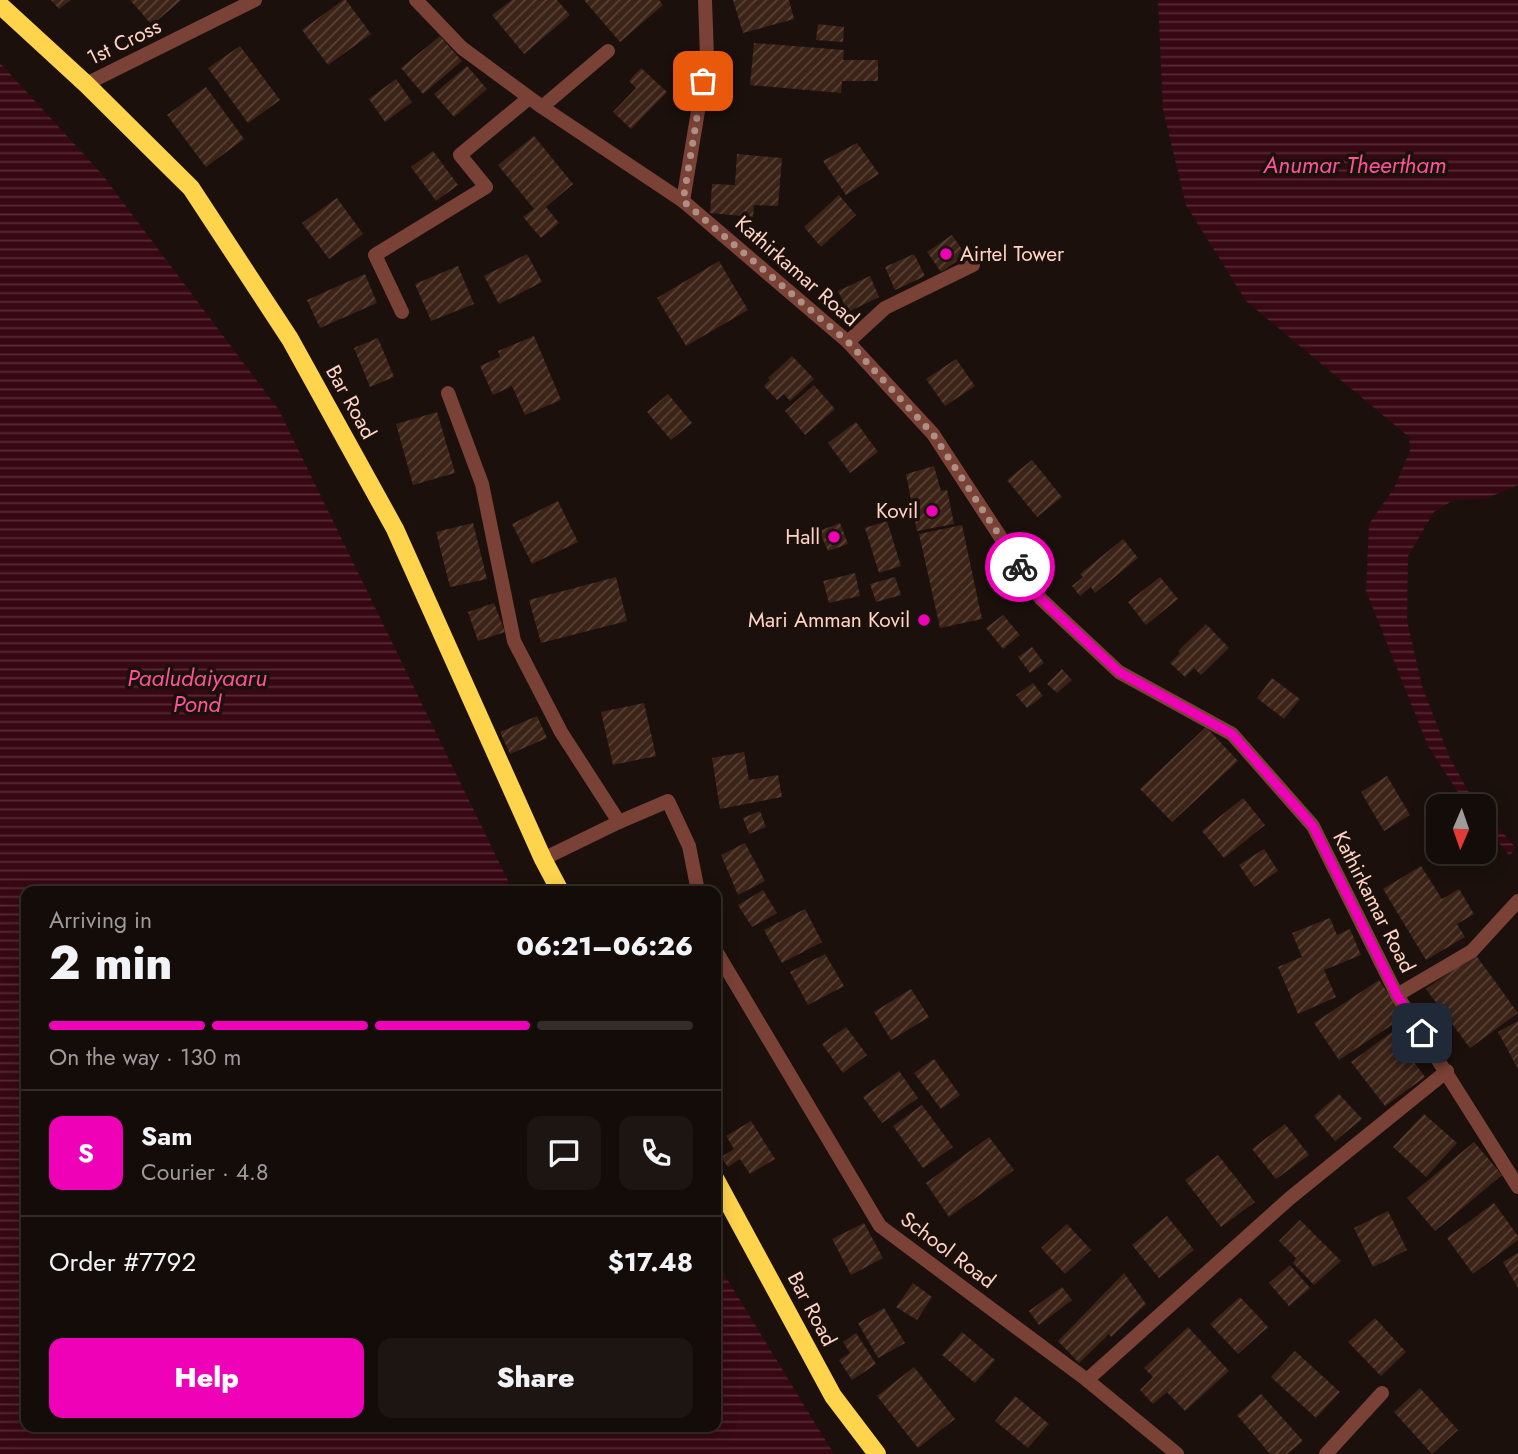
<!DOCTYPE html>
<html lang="en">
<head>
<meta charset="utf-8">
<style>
	body { margin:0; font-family:Jost,sans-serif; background:#1d1512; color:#f1f3f6; height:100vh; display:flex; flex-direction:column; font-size:26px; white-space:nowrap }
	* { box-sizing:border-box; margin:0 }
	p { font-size:23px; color:#9d9b9c }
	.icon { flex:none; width:38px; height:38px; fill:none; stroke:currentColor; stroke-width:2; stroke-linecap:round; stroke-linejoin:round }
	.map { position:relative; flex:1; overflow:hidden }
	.details { position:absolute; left:21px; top:886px; width:700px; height:546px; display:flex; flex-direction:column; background:#140c08; border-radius:14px; box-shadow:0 4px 18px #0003,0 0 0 2px #332c29 }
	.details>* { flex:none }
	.needle { width:46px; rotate:182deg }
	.buttons { position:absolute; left:1426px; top:794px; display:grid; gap:14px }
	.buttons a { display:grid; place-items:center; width:70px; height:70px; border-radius:14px; background:#140c08; box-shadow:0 4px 18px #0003,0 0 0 2px #332c29; font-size:35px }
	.pin { position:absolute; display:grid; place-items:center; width:60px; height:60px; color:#fff; margin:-30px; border-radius:14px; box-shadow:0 4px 10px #0006 }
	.courier { position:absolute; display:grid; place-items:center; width:70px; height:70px; margin:-35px; border:5px solid #ef01b7; border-radius:50%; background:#fff; color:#222; box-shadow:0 2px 9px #0007 }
	.headline em { font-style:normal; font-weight:800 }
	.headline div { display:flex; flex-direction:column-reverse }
	.headline { display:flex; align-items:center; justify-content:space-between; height:119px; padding:0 28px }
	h1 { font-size:46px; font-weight:800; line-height:52px }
	.bar { display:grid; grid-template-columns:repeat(4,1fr); gap:10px 7px; align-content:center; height:84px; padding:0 28px }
	.bar i { height:9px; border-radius:5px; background:#332c29 }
	.bar .on { background:#ef01b7 }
	.bar p { grid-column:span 4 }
	.line { display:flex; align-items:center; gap:18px; padding:0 28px; border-top:2px solid #332c29 }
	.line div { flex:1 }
	.round { display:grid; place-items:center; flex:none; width:74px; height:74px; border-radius:14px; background:#1d1512 }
	.cta { display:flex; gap:14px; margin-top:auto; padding:14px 28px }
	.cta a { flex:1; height:80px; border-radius:14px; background:#ef01b7; color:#fff; font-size:28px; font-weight:800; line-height:80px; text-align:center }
	.cta a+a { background:#1d1512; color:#f1f3f6 }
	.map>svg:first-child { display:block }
	.water { fill:url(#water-rules) }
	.building { fill:url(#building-hatch) }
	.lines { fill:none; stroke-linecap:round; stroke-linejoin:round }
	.lane { stroke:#7a4136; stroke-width:14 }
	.street { stroke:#7a4136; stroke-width:14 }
	.primary { stroke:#fed44d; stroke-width:18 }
	.done { stroke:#af8f84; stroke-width:7; stroke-dasharray:0 12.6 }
	.route { stroke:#ef01b7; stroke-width:9 }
	.poi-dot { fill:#ef01b7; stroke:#1b100b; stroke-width:2.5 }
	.labels { text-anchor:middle; stroke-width:7; stroke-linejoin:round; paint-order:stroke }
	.street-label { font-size:21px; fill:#ffd3c5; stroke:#1b100b }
	.poi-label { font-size:21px; fill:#ffd3c5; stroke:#1b100b; text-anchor:end }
	.water-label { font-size:23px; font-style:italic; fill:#fe5398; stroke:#1b100b }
</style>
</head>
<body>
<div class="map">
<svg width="1518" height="1454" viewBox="0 0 1518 1454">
	<defs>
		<pattern id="water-rules" width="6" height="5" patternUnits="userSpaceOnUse" patternTransform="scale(1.75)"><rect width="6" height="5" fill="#370813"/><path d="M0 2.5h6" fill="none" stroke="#552b34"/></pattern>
		<pattern id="building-hatch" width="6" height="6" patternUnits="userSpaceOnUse" patternTransform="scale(1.75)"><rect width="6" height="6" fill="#3c2317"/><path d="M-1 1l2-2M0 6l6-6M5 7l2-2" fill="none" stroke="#594237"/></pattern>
	</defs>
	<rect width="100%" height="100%" fill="#1b100b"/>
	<!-- water -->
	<g class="water">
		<path d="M1158,0H1518V485L1485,499L1454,500L1434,512L1408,556L1407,620L1422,686L1449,756L1471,796L1480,807H1468L1463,800L1428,746L1366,591L1369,524L1394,488L1410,451L1409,437L1246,301L1186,205L1163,110Z"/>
		<path d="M0,63L101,173L279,410L513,891H26V1426H716V1261L834,1454H0Z"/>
		<path d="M1484,811L1515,847L1510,856L1484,825Z"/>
	</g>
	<!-- building -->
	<g class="building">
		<path d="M51,0H71L59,9Z"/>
		<path d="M130,0H181L152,25Z"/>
		<path d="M343,0H346L371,34L328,65L302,30Z"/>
		<path d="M512,0H557L570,15L524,54L492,15Z"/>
		<path d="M584,0H659L663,5L620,42Z"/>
		<path d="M733,0H789L794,19L743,33Z"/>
		<path d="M818,24L844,27L843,42L816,40Z"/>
		<path d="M440,36L462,61L423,94L401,68Z"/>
		<path d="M754,43L844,50L843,60H878V81H842L841,93L750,85Z"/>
		<path d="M240,46L280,100L248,123L208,68Z"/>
		<path d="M467,66L487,89L454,117L434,94Z"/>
		<path d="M641,68L667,92L631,129L613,112L636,88L629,81Z"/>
		<path d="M396,79L412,102L385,122L369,99Z"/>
		<path d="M206,87L244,139L206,167L167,115Z"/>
		<path d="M534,136L573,184L546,207L559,223L541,238L523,217L534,209L498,165Z"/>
		<path d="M857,143L879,174L846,195L823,161Z"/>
		<path d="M433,151L458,185L436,201L411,167Z"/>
		<path d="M737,154L782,158L778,206L754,205L753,217L710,213L712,184L735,185Z"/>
		<path d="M839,195L856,215L821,247L804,227Z"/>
		<path d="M337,198L363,234L329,259L302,223Z"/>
		<path d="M952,235L966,255L941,272L927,252Z"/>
		<path d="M527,254L542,282L499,304L484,276Z"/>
		<path d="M914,254L925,276L895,290L885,267Z"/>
		<path d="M719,261L748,310L686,346L657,298Z"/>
		<path d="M458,266L474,304L431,321L415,284Z"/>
		<path d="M365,274L377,303L320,328L307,300Z"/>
		<path d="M870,276L879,297L848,312L838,291Z"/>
		<path d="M534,336L561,400L525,415L512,386L493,395L480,366L500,357L498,351Z"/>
		<path d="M378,338L394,377L370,387L354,348Z"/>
		<path d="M792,356L814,379L790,401L784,394L777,400L764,386L770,380L768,378Z"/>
		<path d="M956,359L975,386L945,406L926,379Z"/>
		<path d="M814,385L835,409L805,435L785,411Z"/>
		<path d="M668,394L692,423L671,440L647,412Z"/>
		<path d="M437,412L455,473L413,485L396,424Z"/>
		<path d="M856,422L878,452L850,473L828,443Z"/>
		<path d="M1032,460L1062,497L1037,517L1007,480Z"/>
		<path d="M934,466L941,491L947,490L954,524L917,531L906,474Z"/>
		<path d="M558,501L578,542L532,564L512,524Z"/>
		<path d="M887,521L901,566L879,573L865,528Z"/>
		<path d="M473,523L487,579L450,587L436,532Z"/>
		<path d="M840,523L848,544L828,551L819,531Z"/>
		<path d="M962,525L982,619L940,628L919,534Z"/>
		<path d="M1123,539L1138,558L1095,593L1091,587L1080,596L1072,586L1083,577L1080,574Z"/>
		<path d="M855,573L860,596L829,603L823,581Z"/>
		<path d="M616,577L627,621L541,643L529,600Z"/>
		<path d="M895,577L901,595L876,602L870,584Z"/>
		<path d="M1160,577L1178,599L1146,625L1128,602Z"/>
		<path d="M494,603L505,632L478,641L468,612Z"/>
		<path d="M1003,615L1020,635L1003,649L986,628Z"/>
		<path d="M1206,624L1229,648L1201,675L1194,668L1185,677L1170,663L1180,653L1178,651Z"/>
		<path d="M1032,647L1044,663L1030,673L1018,657Z"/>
		<path d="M1062,669L1072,680L1057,693L1047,684Z"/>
		<path d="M1272,678L1300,699L1284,719L1257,698Z"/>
		<path d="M1033,683L1043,696L1027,708L1016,695Z"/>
		<path d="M644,703L656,756L613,765L601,712Z"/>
		<path d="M537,716L547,738L510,754L500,732Z"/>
		<path d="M1206,727L1238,761L1172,822L1140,789Z"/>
		<path d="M744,752L749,780L778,775L782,797L720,809L712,758Z"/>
		<path d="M1387,776L1410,815L1384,831L1361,792Z"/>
		<path d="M1243,798L1265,825L1224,858L1202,831Z"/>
		<path d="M760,811L766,827L749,834L743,818Z"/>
		<path d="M745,843L765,881L738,895L721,855Z"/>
		<path d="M1264,849L1278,871L1254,887L1239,865Z"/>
		<path d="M1421,866L1442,899L1459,889L1474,914L1457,924L1465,937L1426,960L1383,889Z"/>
		<path d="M763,890L777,913L752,927L738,905Z"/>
		<path d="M805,909L822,942L782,963L764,930Z"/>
		<path d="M1330,918L1337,935L1350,929L1361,955L1324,970L1336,997L1298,1014L1278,967L1302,957L1292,933Z"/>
		<path d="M825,954L844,986L808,1005L790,972Z"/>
		<path d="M1475,954L1518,1013L1470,1048L1426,989Z"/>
		<path d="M1379,980L1404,1017L1339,1060L1314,1023Z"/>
		<path d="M911,989L929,1017L891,1040L874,1012Z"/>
		<path d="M1518,1021V1069L1498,1032Z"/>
		<path d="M846,1027L867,1055L843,1073L822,1044Z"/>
		<path d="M1392,1032L1425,1077L1385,1106L1351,1062Z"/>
		<path d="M934,1059L960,1095L941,1109L914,1073Z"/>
		<path d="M899,1071L918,1098L882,1123L863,1097Z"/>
		<path d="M1339,1094L1362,1119L1335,1141L1314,1116Z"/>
		<path d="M922,1105L953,1147L923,1168L893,1126Z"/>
		<path d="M1424,1114L1457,1143L1426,1177L1393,1147Z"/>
		<path d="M751,1121L775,1159L750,1174L740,1159L728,1167L721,1157L734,1149L726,1136Z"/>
		<path d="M1285,1124L1309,1155L1276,1179L1252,1149Z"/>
		<path d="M989,1137L1014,1170L949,1217L926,1183Z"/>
		<path d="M1474,1142L1502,1175L1435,1231L1407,1198Z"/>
		<path d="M1218,1155L1255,1202L1221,1227L1185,1180Z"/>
		<path d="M1494,1203L1518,1236V1240L1473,1274L1447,1238Z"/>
		<path d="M1388,1211L1407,1250L1373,1267L1354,1228Z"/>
		<path d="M1167,1216L1194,1250L1159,1278L1132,1245Z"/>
		<path d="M1300,1220L1341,1261L1314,1285L1293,1263L1296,1258L1279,1241Z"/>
		<path d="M864,1223L883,1258L851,1275L832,1239Z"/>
		<path d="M1067,1224L1091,1250L1065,1274L1041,1248Z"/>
		<path d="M1518,1253V1288L1503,1262Z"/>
		<path d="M1290,1265L1310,1288L1289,1306L1269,1283Z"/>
		<path d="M1124,1273L1146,1304L1111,1337L1109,1334L1079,1363L1058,1341Z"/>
		<path d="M913,1283L932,1297L917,1320L896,1307Z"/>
		<path d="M1062,1287L1072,1300L1039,1325L1029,1311Z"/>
		<path d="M1240,1297L1268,1327L1238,1354L1210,1324Z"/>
		<path d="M884,1308L905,1343L878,1358L858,1323Z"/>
		<path d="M1375,1318L1406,1352L1381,1376L1348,1342Z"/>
		<path d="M1188,1327L1229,1371L1185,1411L1167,1392L1153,1404L1140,1390L1153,1377L1144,1368Z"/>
		<path d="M962,1332L995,1360L975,1383L942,1355Z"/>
		<path d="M856,1333L876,1364L852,1380L839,1360L850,1353L843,1342Z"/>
		<path d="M1295,1351L1340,1392L1316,1418L1271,1377Z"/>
		<path d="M914,1367L955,1419L918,1448L877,1396Z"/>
		<path d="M1420,1388L1458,1430L1432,1454L1394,1412Z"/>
		<path d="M1261,1394L1303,1441L1287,1454H1270L1237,1415Z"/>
		<path d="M1015,1396L1049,1424L1028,1448L995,1421Z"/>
	</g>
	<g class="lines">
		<!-- lane -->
		<path class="lane" d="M1326,1454L1382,1393"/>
		<!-- street -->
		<g class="street">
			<path d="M416,0L462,48L542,107L683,201L848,342L933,434L1041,599L1119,672L1232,734L1313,826L1397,995L1518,1187"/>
			<path d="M86,84L255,0"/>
			<path d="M542,107L608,51"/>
			<path d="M683,201L707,57L705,0"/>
			<path d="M402,312L375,255L486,187L460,155L529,98"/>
			<path d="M848,342L885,308L973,265"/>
			<path d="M448,393L482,484L514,641L561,732L619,822"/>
			<path d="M543,859L619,822L668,801L689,846L698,891"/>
			<path d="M716,951L880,1226L1087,1380L1177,1454"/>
			<path d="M1397,995L1472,951L1518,901"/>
			<path d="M1087,1380L1290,1198L1447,1071"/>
		</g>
		<!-- primary -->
		<g class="primary">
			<path d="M0,5L86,84L191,188L290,339L395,529L543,859L560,891"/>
			<path d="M716,1180L833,1396L877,1454"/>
		</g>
	</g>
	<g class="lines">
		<!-- done -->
		<path class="done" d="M703,81L683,201L848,342L933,434L1020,567"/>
		<!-- route -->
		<path class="route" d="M1020,567L1041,599L1119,672L1232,734L1313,826L1397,995L1422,1033"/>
	</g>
	<!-- markers -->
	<g class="poi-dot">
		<circle cx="946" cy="254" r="7"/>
		<circle cx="932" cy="511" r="7"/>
		<circle cx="834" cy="537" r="7"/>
		<circle cx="924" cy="620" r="7"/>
	</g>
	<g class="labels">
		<!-- street labels -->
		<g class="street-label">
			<text transform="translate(124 42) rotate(-26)" y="7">1st Cross</text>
			<text transform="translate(797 271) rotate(41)" y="7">Kathirkamar Road</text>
			<text transform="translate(351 402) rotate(61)" y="7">Bar Road</text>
			<text transform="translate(1374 902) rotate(63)" y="7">Kathirkamar Road</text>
			<text transform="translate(948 1250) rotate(37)" y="7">School Road</text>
			<text transform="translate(812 1309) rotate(62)" y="7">Bar Road</text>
		</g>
		<!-- poi labels -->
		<g class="poi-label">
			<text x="960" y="261" text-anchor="start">Airtel Tower</text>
			<text x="918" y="518">Kovil</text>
			<text x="820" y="544">Hall</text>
			<text x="910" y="627">Mari Amman Kovil</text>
		</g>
		<!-- water labels -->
		<g class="water-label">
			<text x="1355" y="173">Anumar Theertham</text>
			<text x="197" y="686">Paaludaiyaaru<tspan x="197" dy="26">Pond</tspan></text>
		</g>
	</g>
</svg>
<div class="buttons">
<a><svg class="needle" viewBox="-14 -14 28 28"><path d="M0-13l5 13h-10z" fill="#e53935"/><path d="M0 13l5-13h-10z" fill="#9d9b9c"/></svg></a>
</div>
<div class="pin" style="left:703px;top:81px;background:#ea580c"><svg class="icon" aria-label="bag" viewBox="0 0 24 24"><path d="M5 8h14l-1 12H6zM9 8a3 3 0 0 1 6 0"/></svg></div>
<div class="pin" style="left:1422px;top:1033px;background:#1f2937"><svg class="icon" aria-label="home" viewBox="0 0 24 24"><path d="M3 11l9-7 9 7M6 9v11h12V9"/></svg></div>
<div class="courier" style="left:1020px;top:567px"><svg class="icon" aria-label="bike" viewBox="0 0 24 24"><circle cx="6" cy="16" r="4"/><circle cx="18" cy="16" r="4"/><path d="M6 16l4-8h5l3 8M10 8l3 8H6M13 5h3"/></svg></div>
<section class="details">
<div class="headline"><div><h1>2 min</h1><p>Arriving in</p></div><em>06:21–06:26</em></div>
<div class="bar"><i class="on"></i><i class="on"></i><i class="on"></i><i></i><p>On the way · 130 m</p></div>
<div class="line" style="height:126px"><b class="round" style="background:#ef01b7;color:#fff">S</b><div><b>Sam</b><p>Courier · 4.8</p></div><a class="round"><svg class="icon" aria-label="chat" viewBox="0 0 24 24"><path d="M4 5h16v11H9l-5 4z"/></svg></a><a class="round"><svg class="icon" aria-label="phone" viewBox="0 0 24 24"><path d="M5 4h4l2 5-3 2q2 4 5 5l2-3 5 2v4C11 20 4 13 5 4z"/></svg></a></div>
<div class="line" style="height:91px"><div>Order #7792</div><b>$17.48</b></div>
<div class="cta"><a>Help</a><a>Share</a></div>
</section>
</div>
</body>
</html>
